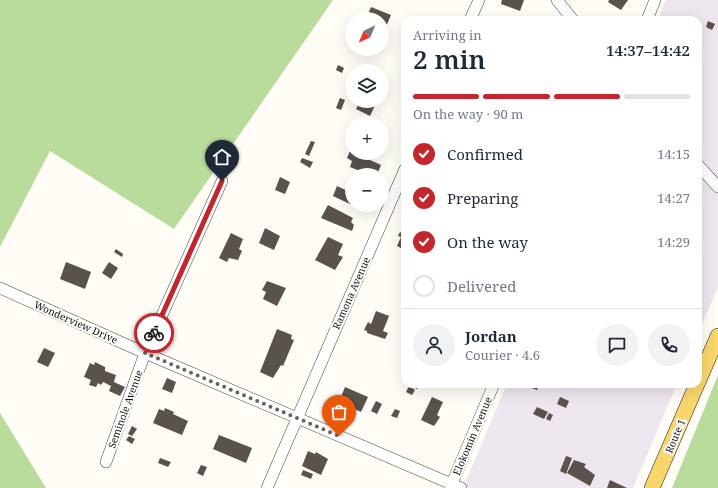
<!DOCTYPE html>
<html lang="en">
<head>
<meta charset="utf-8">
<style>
	body { margin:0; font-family:"Noto Serif",serif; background:#f2f2f3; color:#1f2937; height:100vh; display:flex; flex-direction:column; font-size:15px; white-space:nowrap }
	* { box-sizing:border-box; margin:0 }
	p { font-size:13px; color:#747a83 }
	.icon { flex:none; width:22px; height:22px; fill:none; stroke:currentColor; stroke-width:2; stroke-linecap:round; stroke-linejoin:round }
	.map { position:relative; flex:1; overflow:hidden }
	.sheet { position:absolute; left:401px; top:16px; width:301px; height:372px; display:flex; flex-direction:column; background:#fff; border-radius:12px; box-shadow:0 4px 16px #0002 }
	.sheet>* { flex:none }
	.needle { width:26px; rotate:224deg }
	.tools { position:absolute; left:345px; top:12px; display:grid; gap:8px }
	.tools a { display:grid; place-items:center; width:44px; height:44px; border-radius:50%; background:#fff; box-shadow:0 4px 16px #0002; font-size:20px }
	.pin { position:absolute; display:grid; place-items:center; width:34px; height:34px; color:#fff; margin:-41px -17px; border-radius:50% 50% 50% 0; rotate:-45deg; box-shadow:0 0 4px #0007 }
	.pin .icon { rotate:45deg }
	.courier { position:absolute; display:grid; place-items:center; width:40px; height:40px; margin:-20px; border:3px solid #c4262e; border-radius:50%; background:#fff; color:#222; box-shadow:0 1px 5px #0007 }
	.head em { font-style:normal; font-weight:600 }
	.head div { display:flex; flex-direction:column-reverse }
	.head { display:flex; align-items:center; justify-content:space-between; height:68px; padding:0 12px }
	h1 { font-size:26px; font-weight:600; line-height:30px }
	.bar { display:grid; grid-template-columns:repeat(4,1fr); gap:6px 4px; align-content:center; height:48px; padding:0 12px }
	.bar i { height:5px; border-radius:3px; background:#e0e1e3 }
	.bar .selected { background:#c4262e }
	.bar p { grid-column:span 4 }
	.line { display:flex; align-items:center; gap:10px; padding:0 12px; border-top:1px solid #e0e1e3 }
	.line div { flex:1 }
	.round { display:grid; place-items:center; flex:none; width:42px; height:42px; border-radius:21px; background:#f2f2f3 }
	ol { padding:0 12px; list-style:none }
	li { display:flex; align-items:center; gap:12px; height:44px }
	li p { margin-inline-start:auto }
	li .icon { padding:4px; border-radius:50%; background:#c4262e; color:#fff; stroke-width:4 }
	li:last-child { color:#747a83 }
	li i { width:22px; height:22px; border:2px solid #e0e1e3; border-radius:50% }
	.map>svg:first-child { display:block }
	.industrial { fill:#eee6ef }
	.forest { fill:#b9dc9c }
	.building { fill:#5a524d }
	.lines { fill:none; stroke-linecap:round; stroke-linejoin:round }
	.minor-casing { stroke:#444; stroke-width:12 }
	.major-casing { stroke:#222; stroke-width:16 }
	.minor { stroke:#fff; stroke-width:11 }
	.major { stroke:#f9d66b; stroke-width:15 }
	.done { stroke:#646461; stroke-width:4; stroke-dasharray:0 7.2 }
	.route { stroke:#c4262e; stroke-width:5 }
	.labels { text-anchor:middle; stroke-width:4; stroke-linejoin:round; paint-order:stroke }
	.street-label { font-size:10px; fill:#111; stroke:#fff }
</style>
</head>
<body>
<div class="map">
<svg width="718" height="488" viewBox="0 0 718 488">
	<rect width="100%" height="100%" fill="#fffdf5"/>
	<!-- industrial -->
	<g class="industrial">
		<path d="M666,0H718V287L698,334V20H658Z"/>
		<path d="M507,384H677L633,488H463Z"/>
	</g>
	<!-- forest -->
	<g class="forest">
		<path d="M0,0H333L174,229L50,151L0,247Z"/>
		<path d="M718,375V488H672Z"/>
		<path d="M0,413L46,488H0Z"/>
	</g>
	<!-- building -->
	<g class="building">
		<path d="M502,0H524L520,11L501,4Z"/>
		<path d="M609,0H628L621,10L608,2Z"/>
		<path d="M371,7L391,15L385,29L382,27V19H366Z"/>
		<path d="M708,21L715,24L712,30L706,27Z"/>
		<path d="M338,65L344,68L342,73L336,70Z"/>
		<path d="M340,98L345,100L341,110L336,108Z"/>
		<path d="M360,101H377L370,116L356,109Z"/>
		<path d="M311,141L315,142L309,156L305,154Z"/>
		<path d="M350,151L381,165L377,175L371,173L370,175L350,167L352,161L347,158Z"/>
		<path d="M302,158L313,162L310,168L300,162Z"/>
		<path d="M280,177L290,182L285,194L275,190Z"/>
		<path d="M337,186L352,193V205L333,196Z"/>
		<path d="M328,205L353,218L351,222L354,225L352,231L321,218Z"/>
		<path d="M405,227V250L397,246L401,237L398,236L400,232L403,233Z"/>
		<path d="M265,228L280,236L274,250L259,243Z"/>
		<path d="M231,233L243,239L239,249L242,251L238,260L229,258L227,262L219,258Z"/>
		<path d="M328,237L343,244L338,255L343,257L335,270L315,260Z"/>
		<path d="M116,249L123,254L122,257L114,252Z"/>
		<path d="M66,262L91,272L85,289L60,279Z"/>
		<path d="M109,262L118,268L111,279L102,273Z"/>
		<path d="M267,281L286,288L277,306L263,299L266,292L262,290Z"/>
		<path d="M376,311L389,316L383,331L388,333L385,339L367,333V331L364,330L368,322L371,324Z"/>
		<path d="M277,329L292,335L291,339L294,340L283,366L281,365L273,378L260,372Z"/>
		<path d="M44,348L55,353L48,367L37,362Z"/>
		<path d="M95,362L105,367V371L116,375L114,382L125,387L120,396L109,391L111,386L103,382L101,385L98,383L96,387L89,385L91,380L84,377L90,363L94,365Z"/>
		<path d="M167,378L176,382L172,393L162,389Z"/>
		<path d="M407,384H420L417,389Z"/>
		<path d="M521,384H540L537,390Z"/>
		<path d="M409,386L415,390L412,395L406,392Z"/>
		<path d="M345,387L368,397L361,412L339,402Z"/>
		<path d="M432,397L443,402L437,415L440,417L434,426L421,420Z"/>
		<path d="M560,397L569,401L566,408L557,404Z"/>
		<path d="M376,401L382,404L377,414L371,411Z"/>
		<path d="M537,407L548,412L544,419L533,414Z"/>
		<path d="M165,408L174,412L173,414L188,421L182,435L153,423L159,409L164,411Z"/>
		<path d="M395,409L400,411L397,418L391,416Z"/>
		<path d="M549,413L553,415L550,421L546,419Z"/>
		<path d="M132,426L137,429L132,436L128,434Z"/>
		<path d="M219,435L252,448L246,463L213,449Z"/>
		<path d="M129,436L135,439L132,444L126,440Z"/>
		<path d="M308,451L315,454L316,452L328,459L321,475L302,466Z"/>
		<path d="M566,456L572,458L566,474L560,471Z"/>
		<path d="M160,458L171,462L168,467L158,463Z"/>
		<path d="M574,460L586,464L584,467L595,475L590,486L567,473Z"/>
		<path d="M201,465L207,467L203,476L197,473Z"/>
		<path d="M303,470L313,474L311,479L301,475Z"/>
		<path d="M610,480L627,488H607Z"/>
	</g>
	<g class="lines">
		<defs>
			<g id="minor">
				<path d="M557,0L573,20"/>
				<path d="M470,20L479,0"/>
				<path d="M647,20L655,0"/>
				<path d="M698,165L718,187"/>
				<path d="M0,288L145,353L461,488"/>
				<path d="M106,462L145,353L222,181"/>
				<path d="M267,488L405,169"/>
				<path d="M450,488L494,384"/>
			</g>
			<g id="major">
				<path d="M698,382L718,336"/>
				<path d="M652,488L697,384"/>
			</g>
		</defs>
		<!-- minor casing -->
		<use href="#minor" class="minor-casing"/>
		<!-- major casing -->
		<use href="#major" class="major-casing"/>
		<!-- minor -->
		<use href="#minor" class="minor"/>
		<!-- major -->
		<use href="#major" class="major"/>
	</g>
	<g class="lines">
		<!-- done -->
		<path class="done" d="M154,333L145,353L339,436"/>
		<!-- route -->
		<path class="route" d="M154,333L222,181"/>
	</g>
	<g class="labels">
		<!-- street labels -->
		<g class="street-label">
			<text transform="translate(351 293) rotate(-66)" y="4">Ramona Avenue</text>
			<text transform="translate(76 322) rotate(24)" y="4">Wonderview Drive</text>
			<text transform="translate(125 409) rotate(-70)" y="4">Seminole Avenue</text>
			<text transform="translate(472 436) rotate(-67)" y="4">Elokomin Avenue</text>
			<text transform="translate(675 436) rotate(-67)" y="4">Route 1</text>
		</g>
	</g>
</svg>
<div class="tools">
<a><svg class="needle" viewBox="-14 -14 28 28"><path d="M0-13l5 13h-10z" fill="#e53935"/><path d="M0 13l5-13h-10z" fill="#747a83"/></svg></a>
<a><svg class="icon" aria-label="layers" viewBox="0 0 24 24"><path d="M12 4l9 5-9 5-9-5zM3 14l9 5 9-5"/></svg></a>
<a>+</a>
<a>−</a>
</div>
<div class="pin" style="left:339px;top:436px;background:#ea580c"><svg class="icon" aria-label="bag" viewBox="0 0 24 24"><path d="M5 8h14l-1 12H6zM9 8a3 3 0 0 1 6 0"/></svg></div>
<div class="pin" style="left:222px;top:181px;background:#1f2937"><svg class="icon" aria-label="home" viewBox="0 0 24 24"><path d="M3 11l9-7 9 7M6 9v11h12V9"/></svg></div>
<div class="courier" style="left:154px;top:333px"><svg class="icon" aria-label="bike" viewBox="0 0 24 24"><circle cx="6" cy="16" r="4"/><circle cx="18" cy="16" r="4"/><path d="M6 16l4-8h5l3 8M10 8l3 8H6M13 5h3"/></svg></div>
<section class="sheet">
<div class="head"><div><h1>2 min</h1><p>Arriving in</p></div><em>14:37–14:42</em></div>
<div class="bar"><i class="selected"></i><i class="selected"></i><i class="selected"></i><i></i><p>On the way · 90 m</p></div>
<ol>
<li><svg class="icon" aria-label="check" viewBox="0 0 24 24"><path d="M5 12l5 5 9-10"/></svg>Confirmed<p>14:15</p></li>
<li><svg class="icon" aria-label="check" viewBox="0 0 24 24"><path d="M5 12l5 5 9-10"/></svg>Preparing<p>14:27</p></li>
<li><svg class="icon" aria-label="check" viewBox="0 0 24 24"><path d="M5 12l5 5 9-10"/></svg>On the way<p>14:29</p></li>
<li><i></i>Delivered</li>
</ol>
<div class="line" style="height:72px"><a class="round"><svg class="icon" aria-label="person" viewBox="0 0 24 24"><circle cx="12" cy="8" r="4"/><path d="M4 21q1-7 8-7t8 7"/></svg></a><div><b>Jordan</b><p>Courier · 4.6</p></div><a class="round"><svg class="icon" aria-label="chat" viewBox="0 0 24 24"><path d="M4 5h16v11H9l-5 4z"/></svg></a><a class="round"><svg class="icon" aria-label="phone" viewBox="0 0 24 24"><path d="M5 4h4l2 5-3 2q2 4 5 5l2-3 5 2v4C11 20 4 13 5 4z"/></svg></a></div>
</section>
</div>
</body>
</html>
